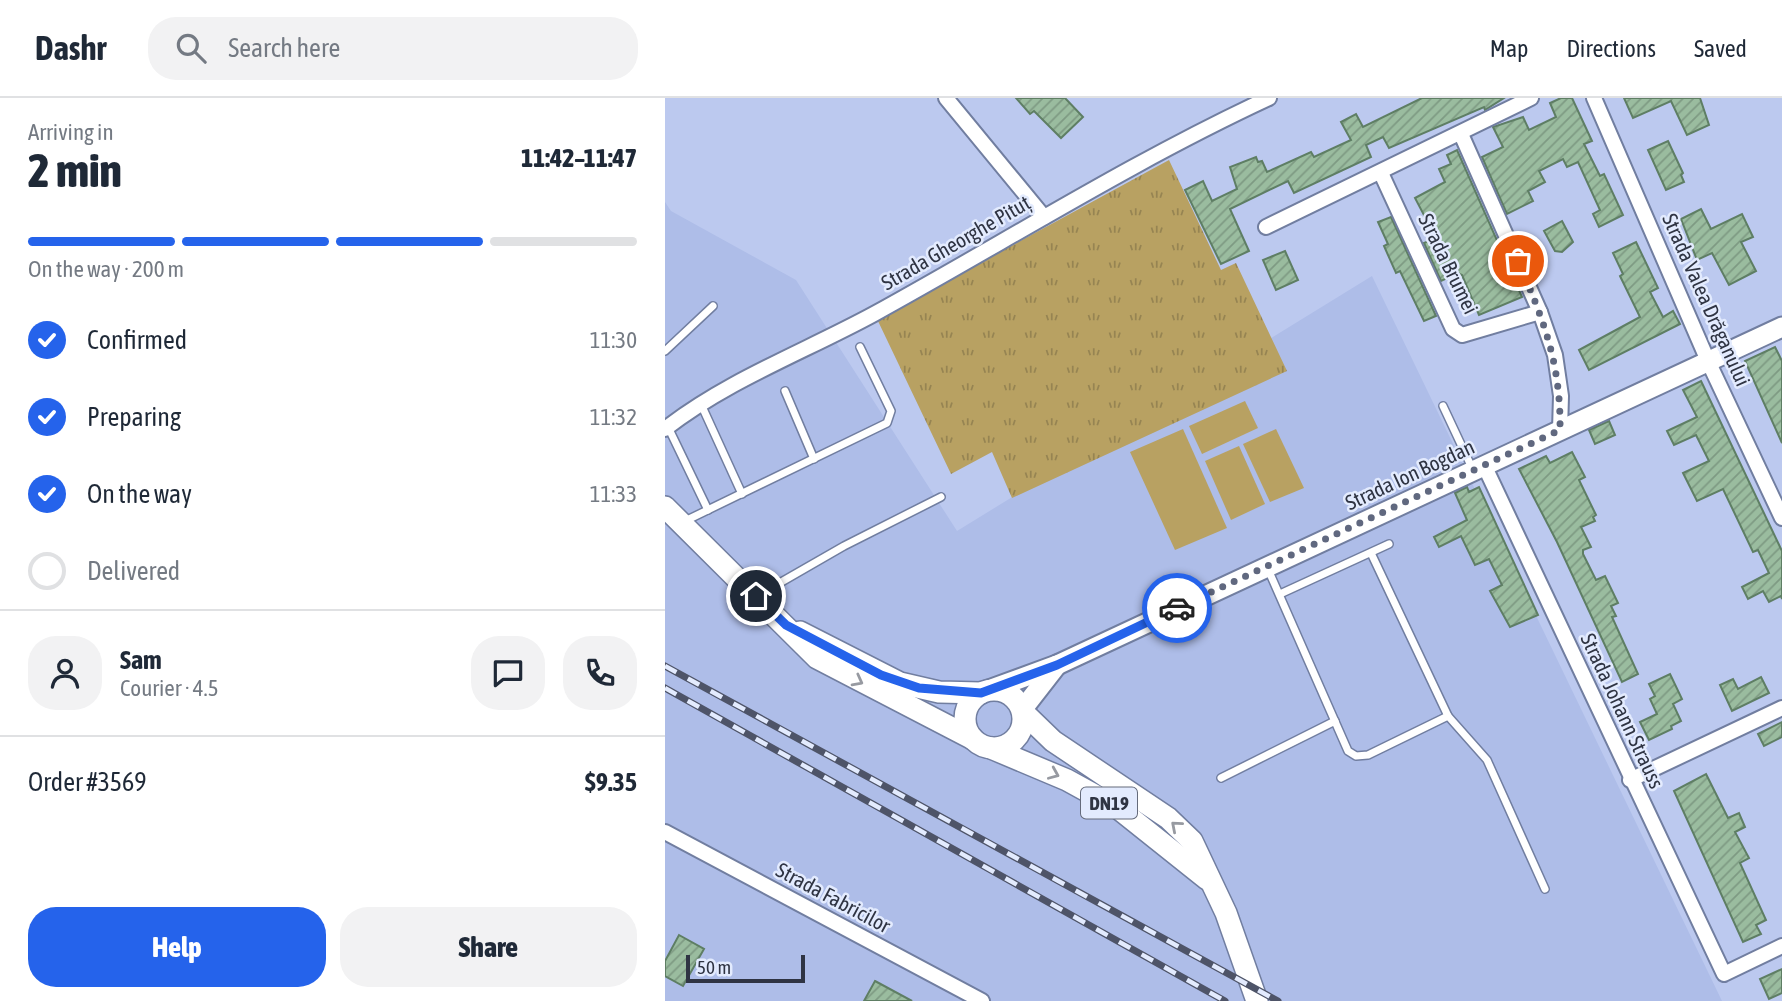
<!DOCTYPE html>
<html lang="en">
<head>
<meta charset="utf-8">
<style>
	body { margin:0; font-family:"Asap Condensed",sans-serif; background:#f2f2f3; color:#1f2937; height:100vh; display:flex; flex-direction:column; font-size:26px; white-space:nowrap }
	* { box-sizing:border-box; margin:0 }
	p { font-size:23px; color:#747a83 }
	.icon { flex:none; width:38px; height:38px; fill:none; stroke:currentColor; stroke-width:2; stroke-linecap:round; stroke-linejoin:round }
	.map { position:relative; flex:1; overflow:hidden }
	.sheet { display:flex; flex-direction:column; background:#fff; width:665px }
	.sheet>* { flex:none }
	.scale { position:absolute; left:21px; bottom:18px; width:119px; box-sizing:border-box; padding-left:7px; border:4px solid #2f3443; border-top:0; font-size:19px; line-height:24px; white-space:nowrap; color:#2f3443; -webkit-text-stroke:5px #e3ebfe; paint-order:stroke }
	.pin { position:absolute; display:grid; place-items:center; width:60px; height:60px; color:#fff; margin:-30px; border:4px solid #fff; border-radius:50%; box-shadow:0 2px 7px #0007 }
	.courier { position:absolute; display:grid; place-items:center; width:70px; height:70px; margin:-35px; border:5px solid #2563eb; border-radius:50%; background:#fff; color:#222; box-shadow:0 2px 9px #0007 }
	.overview em { font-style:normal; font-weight:800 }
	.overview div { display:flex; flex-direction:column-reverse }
	.overview { display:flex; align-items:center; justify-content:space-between; height:119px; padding:0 28px }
	h1 { font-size:46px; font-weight:800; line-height:52px }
	.bar { display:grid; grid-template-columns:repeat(4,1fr); gap:10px 7px; align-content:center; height:84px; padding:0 28px }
	.bar i { height:9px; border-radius:5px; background:#e0e1e3 }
	.bar .on { background:#2563eb }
	.bar p { grid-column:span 4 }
	.line { display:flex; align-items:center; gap:18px; padding:0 28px; border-top:2px solid #e0e1e3 }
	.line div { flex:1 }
	.round { display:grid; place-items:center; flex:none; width:74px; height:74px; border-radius:28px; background:#f2f2f3 }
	ol { padding:0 28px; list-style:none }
	li { display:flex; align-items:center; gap:21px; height:77px }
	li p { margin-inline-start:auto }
	li .icon { padding:7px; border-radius:50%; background:#2563eb; color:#fff; stroke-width:4 }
	li:last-child { color:#747a83 }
	li i { width:38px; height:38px; border:4px solid #e0e1e3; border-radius:50% }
	.action { display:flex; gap:14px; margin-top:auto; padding:14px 28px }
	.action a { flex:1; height:80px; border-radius:28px; background:#2563eb; color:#fff; font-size:28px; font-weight:800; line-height:80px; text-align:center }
	.action a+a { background:#f2f2f3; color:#1f2937 }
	header { display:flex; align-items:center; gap:42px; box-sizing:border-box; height:98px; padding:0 35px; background:#fff; border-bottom:2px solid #e0e1e3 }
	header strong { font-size:33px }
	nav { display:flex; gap:38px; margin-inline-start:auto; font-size:24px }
	.search { width:490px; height:63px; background:#f2f2f3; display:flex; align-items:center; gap:18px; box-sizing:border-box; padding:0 24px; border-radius:28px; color:#747a83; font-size:26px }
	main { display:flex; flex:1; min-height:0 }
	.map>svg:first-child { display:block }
	.built { fill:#aebde8 }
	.grass { fill:url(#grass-tufts) }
	.garden { fill:#b8a162 }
	.building { fill:url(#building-hatch); stroke:#5e7e64; stroke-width:2 }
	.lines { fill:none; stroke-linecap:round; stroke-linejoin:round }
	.service-casing { stroke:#717ea0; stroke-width:10 }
	.minor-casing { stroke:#717ea0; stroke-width:18 }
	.secondary-casing { stroke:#717ea0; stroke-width:23 }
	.primary-casing { stroke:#717ea0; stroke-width:24 }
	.service { stroke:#fff; stroke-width:7 }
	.minor { stroke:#fff; stroke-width:14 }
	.secondary { stroke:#fff; stroke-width:19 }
	.primary { stroke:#fff; stroke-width:21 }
	.rail-casing { stroke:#4e5468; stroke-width:7 }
	.rail { stroke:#e3ebfe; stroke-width:4.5; stroke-dasharray:13; stroke-linecap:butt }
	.oneway { stroke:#979aa1 }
	.done { stroke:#60687f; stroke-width:7; stroke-dasharray:0 12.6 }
	.route { stroke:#2563eb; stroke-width:9 }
	.labels { text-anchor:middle; stroke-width:5; stroke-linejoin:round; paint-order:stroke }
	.shield { fill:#e3ebfe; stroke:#656b7b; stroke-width:2 }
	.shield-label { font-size:19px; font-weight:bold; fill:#2f3443 }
	.street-label { font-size:21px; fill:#2f3443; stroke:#e3ebfe }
</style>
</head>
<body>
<header>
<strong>Dashr</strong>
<div class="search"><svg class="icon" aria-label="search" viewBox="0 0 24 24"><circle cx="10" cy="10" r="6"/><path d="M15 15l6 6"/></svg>Search here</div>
<nav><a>Map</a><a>Directions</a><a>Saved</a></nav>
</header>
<main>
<section class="sheet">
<div class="overview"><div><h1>2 min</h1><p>Arriving in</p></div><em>11:42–11:47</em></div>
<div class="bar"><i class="on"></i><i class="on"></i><i class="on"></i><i></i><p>On the way · 200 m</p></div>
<ol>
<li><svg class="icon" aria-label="check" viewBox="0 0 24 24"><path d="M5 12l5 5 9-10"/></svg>Confirmed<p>11:30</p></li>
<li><svg class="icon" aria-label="check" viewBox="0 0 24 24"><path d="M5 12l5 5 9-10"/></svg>Preparing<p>11:32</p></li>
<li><svg class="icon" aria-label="check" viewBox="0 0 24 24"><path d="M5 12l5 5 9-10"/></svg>On the way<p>11:33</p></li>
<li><i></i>Delivered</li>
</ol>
<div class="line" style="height:126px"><a class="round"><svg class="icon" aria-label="person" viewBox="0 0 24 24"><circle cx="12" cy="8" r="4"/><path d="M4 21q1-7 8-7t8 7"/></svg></a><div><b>Sam</b><p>Courier · 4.5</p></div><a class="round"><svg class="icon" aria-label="chat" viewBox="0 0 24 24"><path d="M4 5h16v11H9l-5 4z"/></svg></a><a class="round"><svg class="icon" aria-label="phone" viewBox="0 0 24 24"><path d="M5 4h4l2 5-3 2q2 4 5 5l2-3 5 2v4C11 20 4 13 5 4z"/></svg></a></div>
<div class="line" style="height:91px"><div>Order #3569</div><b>$9.35</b></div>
<div class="action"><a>Help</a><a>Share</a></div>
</section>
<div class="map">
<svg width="1117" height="903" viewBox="0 0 1117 903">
	<defs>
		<pattern id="grass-tufts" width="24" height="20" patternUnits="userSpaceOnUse" patternTransform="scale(1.75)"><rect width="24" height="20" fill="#b8a162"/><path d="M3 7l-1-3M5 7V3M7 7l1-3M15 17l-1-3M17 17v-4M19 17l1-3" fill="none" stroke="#968452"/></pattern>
		<pattern id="building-hatch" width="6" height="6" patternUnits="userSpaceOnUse" patternTransform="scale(1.75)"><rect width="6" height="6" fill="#9abc9f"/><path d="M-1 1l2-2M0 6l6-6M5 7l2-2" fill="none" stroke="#7e9a83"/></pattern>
	</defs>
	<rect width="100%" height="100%" fill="#bcc9ef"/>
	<!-- built -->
	<path class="built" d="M0,104L6,113L131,182L292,433L707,178L1057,903H0Z"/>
	<!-- grass -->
	<path class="grass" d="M504,62L556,172L571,165L622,273L347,400L327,354L286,376L212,221Z"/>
	<!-- garden -->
	<g class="garden">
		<path d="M580,303L593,330L537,356L524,328Z"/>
		<path d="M518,331L562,430L510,452L465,354Z"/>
		<path d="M611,331L639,390L605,404L578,346Z"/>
		<path d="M574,348L600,406L566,422L540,363Z"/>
	</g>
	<!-- building -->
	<g class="building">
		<path d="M351,0H400L418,19L396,40L369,13L365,16Z"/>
		<path d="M757,0H839L820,12L819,9L724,50L718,39L701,47L706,59L629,95L623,83L565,111L584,153L556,166L520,92L538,83L547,103L572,91L565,69L591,59L593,64L597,63L602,74L646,54L649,59L686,42L676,24L691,16L698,29Z"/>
		<path d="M896,0H907L927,43L919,46L935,78L939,76L958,117L934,129L928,116L935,112L913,64L902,69L898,61L874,73L880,84L863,93L868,103L842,116L817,59L838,49L828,29L858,19L864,32L891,19L885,5Z"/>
		<path d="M959,0H1035L1044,27L1022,37L1006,3L968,20Z"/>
		<path d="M1003,43L1018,75L1016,77L1019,84L1001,92L983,52Z"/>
		<path d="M792,52L857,199L814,217L797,177L793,175L776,183L759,145L771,140L750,100L780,84L774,71L786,66L782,57Z"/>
		<path d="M1036,111L1046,131L1077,116L1088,139L1076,144L1091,173L1064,187L1047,155L1032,162L1016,121Z"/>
		<path d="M726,119L771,218L759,223L735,173L731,175L719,148L723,146L713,124Z"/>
		<path d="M897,123L908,144L897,154L890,153L879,133Z"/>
		<path d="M971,144L993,190L985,194L998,219L1008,213L1015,226L924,272L914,252L975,219L955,178L958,176L948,155Z"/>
		<path d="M620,153L633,182L611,192L598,162Z"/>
		<path d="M1110,249L1117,263V345L1080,263Z"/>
		<path d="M1036,283L1117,453V501L1116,498L1104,504L1098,493L1083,501L1077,489L1104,475L1093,452L1088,454L1058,391L1032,403L1018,375L1044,363L1031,337L1009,347L1002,333L1032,319L1018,292Z"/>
		<path d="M944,323L950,337L930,346L924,332Z"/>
		<path d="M907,354L920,379L914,382L931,417L928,419L930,423L916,429L926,449L918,452V456L931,482L940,478L953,505L946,508L951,518L947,519L973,576L957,584L892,444L854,371L881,358L885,365Z"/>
		<path d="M802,389L804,394L814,389L873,517L845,529L825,493L837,487L824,461L810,467L796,438L774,449L769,439L802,422L790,395Z"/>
		<path d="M1005,576L1017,601L1008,606L1016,623L1006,628L1007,631L984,642L975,624L992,616L985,601L990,598L984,586Z"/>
		<path d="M1096,579L1104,595L1067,613L1055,587L1068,581L1073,591Z"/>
		<path d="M1117,624V639L1099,648L1093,636Z"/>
		<path d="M1041,676L1063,720L1074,715L1080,729L1070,734L1084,760L1075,765L1101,822L1091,827L1096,836L1078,844L1009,693Z"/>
		<path d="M14,837L39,851L18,888L0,878V863Z"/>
		<path d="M1117,871V895L1104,901L1095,881Z"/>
		<path d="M210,883L247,903H199Z"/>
	</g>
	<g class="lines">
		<defs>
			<g id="service">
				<path d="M0,253L48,208"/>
				<path d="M120,293L149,361"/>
				<path d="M35,304L77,396"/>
				<path d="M778,308L808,372"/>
				<path d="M3,329L43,412"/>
				<path d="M20,423L222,325L226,313L195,249"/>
				<path d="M706,455L783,618L822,662L880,791"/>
				<path d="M602,469L683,653L691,658L703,657L783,618"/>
				<path d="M615,496L724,446"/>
				<path d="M92,498L179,448L276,399"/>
				<path d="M556,680L670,623"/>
			</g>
			<g id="minor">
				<path d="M281,0L379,119"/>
				<path d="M929,0L1043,263L1117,420"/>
				<path d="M796,36L875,214L890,257L896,298L895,332"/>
				<path d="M716,75L788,231L797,237L875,214"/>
				<path d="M601,129L866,0"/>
				<path d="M0,331C63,282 139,254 209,216C340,144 468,63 604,0"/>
				<path d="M819,367L1059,876L1117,848"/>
				<path d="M965,682L1117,610"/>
				<path d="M0,734L317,903"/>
			</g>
			<g id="secondary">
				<path d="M321,593L392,567L1117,229"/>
				<path d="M357,612L392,567"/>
			</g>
			<g id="primary">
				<path d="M0,409L152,560L308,641"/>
				<path d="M135,534L235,585L274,594L316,595"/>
				<circle cx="329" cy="621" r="29"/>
				<path d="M358,614L388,643L503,720L527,743L561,815L592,903"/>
				<path d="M326,650L402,682L453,710L542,781"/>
			</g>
		</defs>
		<!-- service casing -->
		<use href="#service" class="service-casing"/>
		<!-- minor casing -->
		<use href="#minor" class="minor-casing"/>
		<!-- secondary casing -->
		<use href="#secondary" class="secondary-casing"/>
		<!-- primary casing -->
		<use href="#primary" class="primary-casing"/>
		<!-- service -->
		<use href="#service" class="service"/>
		<!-- minor -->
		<use href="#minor" class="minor"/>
		<!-- secondary -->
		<use href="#secondary" class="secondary"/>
		<!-- primary -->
		<use href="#primary" class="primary"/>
		<defs>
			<g id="rail">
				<path d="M0,568L613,903"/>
				<path d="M0,590L560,903"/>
			</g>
		</defs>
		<!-- rail casing -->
		<use href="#rail" class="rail-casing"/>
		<!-- rail -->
		<use href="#rail" class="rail"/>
	</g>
	<!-- one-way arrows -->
	<defs><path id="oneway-chevron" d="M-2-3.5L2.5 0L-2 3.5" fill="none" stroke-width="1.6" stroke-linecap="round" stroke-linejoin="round" transform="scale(1.75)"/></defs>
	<g class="oneway">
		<use href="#oneway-chevron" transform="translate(193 583) rotate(28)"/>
		<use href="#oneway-chevron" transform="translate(389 676) rotate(23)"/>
		<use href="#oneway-chevron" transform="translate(511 728) rotate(-139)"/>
	</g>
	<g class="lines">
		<!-- done -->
		<path class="done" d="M512,510L895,332C896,267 879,222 853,163"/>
		<!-- route -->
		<path class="route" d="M91,498L121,527L216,577L254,590L316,595L392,567L512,510"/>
	</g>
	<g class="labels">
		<!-- shield labels -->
		<rect class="shield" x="416" y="689.5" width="56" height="31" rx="5"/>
		<g class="shield-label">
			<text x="444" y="712">DN19</text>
		</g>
		<!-- street labels -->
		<g class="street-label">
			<text transform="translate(291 145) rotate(-30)" y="7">Strada Gheorghe Pituț</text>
			<text transform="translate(783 166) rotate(64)" y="7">Strada Brumei</text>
			<text transform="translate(1041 202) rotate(66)" y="7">Strada Valea Drăganului</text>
			<text transform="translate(745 377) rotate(-25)" y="7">Strada Ion Bogdan</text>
			<text transform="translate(957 613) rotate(65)" y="7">Strada Johann Strauss</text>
			<text transform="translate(168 800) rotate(28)" y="7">Strada Fabricilor</text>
		</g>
	</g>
</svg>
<div class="scale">50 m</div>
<div class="pin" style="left:853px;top:163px;background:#ea580c"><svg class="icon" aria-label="bag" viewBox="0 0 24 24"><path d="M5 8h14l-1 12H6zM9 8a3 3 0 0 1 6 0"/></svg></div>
<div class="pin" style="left:91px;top:498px;background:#1f2937"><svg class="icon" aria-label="home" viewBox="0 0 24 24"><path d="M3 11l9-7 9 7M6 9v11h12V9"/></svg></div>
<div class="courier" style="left:512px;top:510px"><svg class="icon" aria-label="car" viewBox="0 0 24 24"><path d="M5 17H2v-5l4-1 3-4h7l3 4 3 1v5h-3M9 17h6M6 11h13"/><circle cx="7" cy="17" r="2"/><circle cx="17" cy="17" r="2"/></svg></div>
</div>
</main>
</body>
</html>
